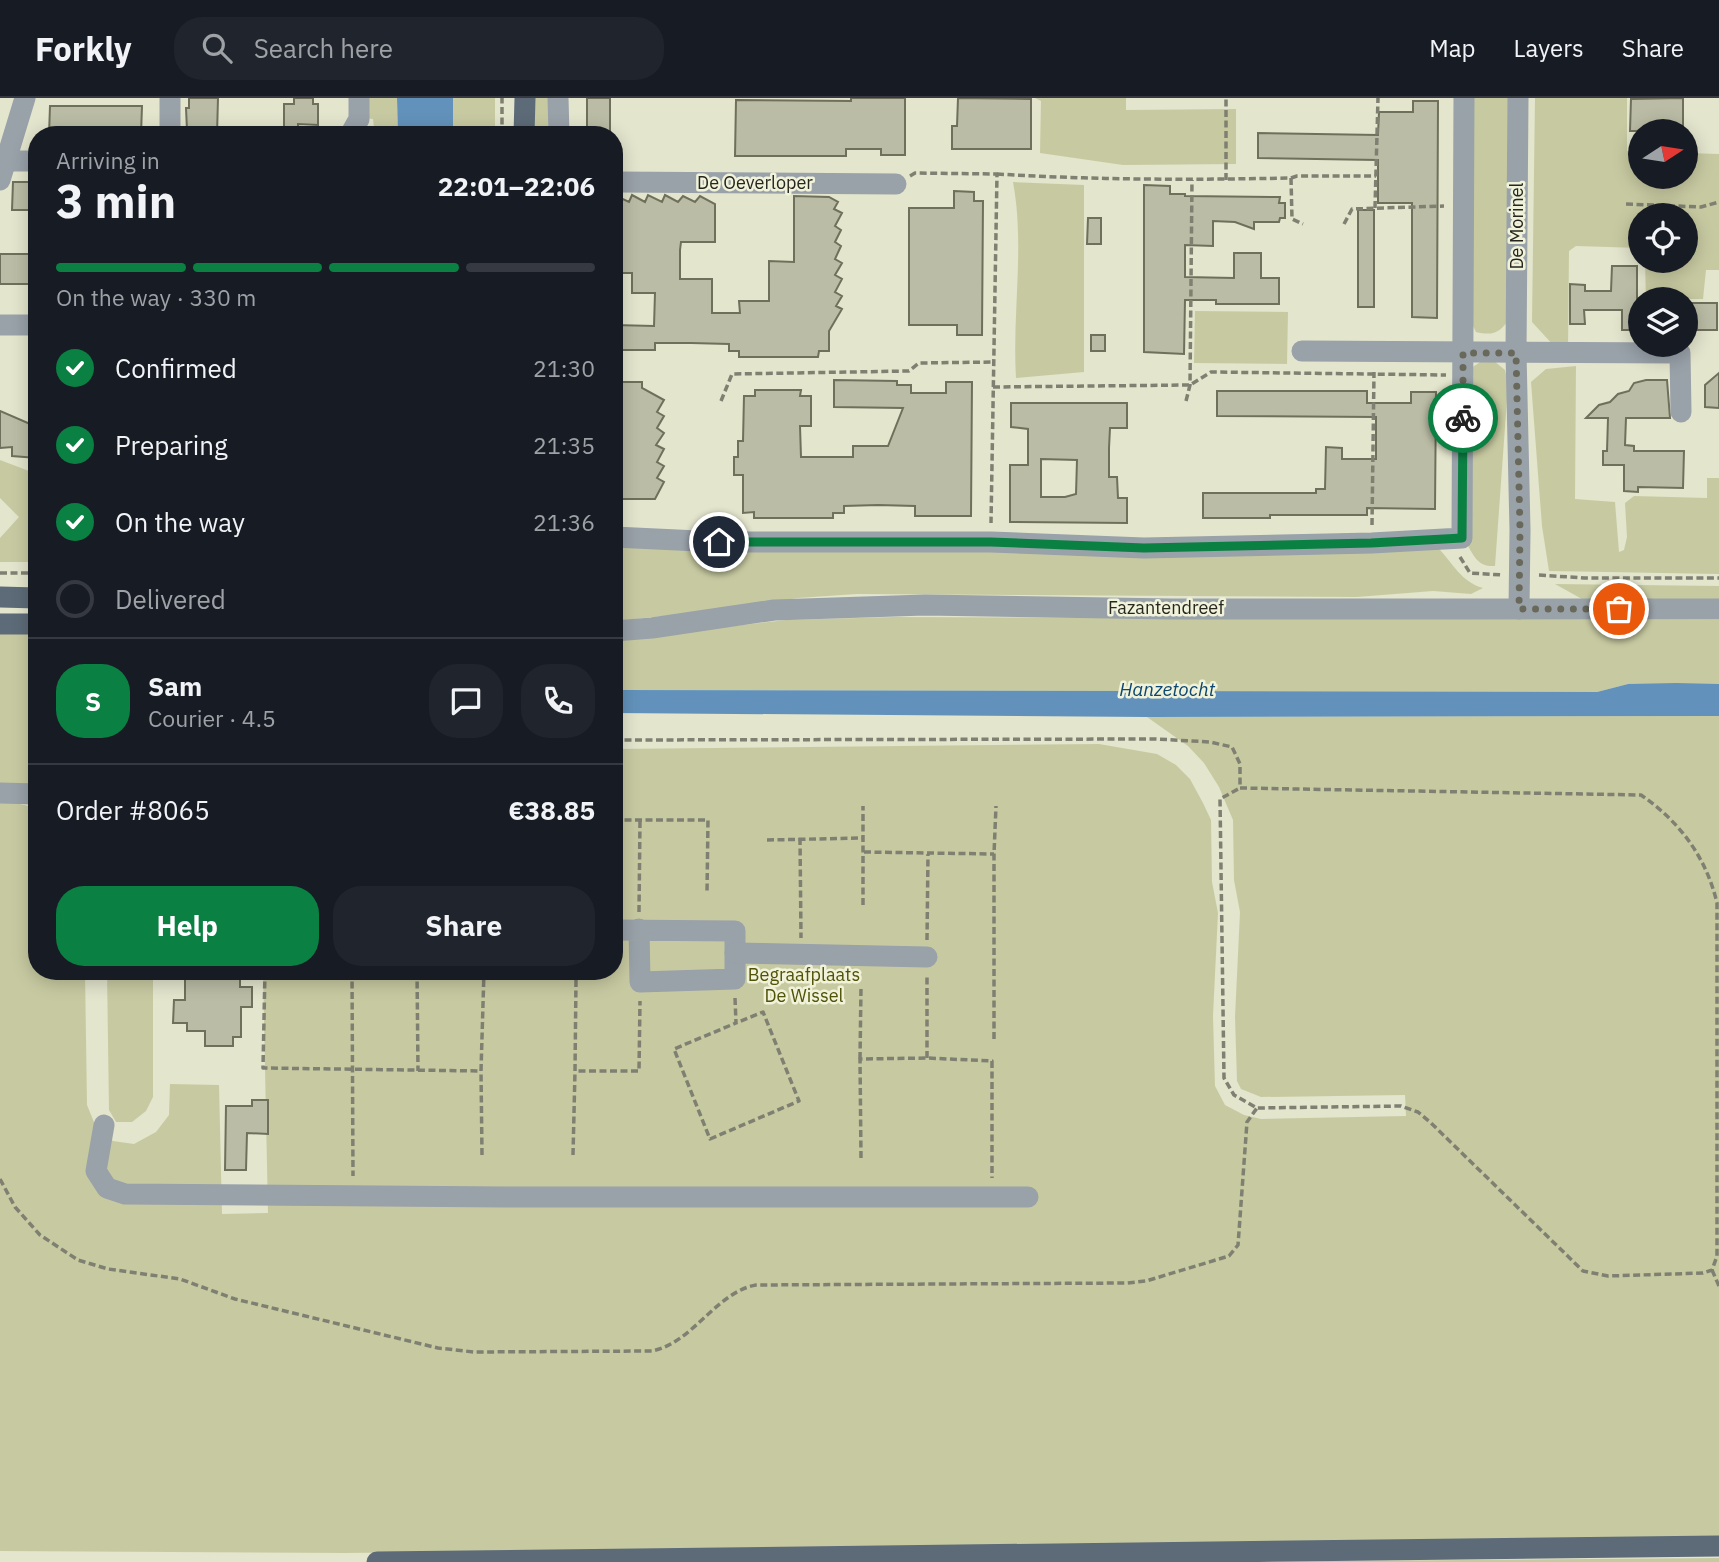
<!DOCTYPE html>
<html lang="en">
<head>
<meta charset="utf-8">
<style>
	body { margin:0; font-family:"IBM Plex Sans",sans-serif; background:#20242c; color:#f1f3f6; height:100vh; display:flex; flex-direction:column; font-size:26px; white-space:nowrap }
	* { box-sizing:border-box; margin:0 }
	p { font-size:23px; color:#9ea1a6 }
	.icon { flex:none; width:38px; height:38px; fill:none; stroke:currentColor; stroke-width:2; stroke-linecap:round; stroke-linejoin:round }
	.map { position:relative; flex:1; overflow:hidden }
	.sheet { position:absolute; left:28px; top:28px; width:595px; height:854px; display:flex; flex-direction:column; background:#171b24; border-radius:28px; box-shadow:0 4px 18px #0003 }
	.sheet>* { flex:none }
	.needle { width:46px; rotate:78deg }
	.fabs { position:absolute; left:1628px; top:21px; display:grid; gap:14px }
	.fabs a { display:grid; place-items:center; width:70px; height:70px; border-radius:50%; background:#171b24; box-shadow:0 4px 18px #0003; font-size:35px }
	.pin { position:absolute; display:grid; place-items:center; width:60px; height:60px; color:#fff; margin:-30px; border:4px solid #fff; border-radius:50%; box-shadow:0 2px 7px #0007 }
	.courier { position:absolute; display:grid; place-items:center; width:70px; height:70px; margin:-35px; border:5px solid #0b8043; border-radius:50%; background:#fff; color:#222; box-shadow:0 2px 9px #0007 }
	.summary em { font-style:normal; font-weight:700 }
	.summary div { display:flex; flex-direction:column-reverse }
	.summary { display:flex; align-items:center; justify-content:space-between; height:119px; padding:0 28px }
	h1 { font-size:46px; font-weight:700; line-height:52px }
	.bar { display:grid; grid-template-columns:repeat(4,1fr); gap:10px 7px; align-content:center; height:84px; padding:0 28px }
	.bar i { height:9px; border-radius:5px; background:#363941 }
	.bar .current { background:#0b8043 }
	.bar p { grid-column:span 4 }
	.line { display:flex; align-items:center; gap:18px; padding:0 28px; border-top:2px solid #363941 }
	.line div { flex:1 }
	.round { display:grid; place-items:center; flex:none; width:74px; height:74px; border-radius:28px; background:#20242c }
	ol { padding:0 28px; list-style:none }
	li { display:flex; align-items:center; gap:21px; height:77px }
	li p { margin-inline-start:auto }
	li .icon { padding:7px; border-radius:50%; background:#0b8043; color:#fff; stroke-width:4 }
	li:last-child { color:#9ea1a6 }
	li i { width:38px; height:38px; border:4px solid #363941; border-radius:50% }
	.button { display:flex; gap:14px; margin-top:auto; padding:14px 28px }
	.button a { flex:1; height:80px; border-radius:28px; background:#0b8043; color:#fff; font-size:28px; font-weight:700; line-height:80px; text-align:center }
	.button a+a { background:#20242c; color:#f1f3f6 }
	header { display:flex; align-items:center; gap:42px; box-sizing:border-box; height:98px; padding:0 35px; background:#171b24; border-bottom:2px solid #363941 }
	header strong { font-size:33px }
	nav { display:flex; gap:38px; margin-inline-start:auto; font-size:24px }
	.search { width:490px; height:63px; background:#20242c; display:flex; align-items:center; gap:18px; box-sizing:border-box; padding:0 24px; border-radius:28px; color:#9ea1a6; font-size:26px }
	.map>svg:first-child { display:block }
	.green { fill:#c7caa1 }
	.water { fill:#6292bb }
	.building { fill:#babca5; stroke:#6f705b; stroke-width:2; fill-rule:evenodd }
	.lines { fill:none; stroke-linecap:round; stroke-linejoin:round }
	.path { stroke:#7f8071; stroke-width:3.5; stroke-dasharray:7 3.5; stroke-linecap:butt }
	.minor { stroke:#99a1a9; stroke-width:21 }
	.major { stroke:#5d6b78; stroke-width:21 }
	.done { stroke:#68695b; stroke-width:7; stroke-dasharray:0 12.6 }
	.route { stroke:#0b8043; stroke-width:9 }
	.labels { text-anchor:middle; stroke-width:5; stroke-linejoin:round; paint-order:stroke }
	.street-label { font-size:18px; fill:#26261e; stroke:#f0f2da }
	.park-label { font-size:18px; fill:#505208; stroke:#f0f2da }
	.water-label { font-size:19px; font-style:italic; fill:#0d476f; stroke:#f0f2da }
</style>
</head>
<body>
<header>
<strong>Forkly</strong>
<div class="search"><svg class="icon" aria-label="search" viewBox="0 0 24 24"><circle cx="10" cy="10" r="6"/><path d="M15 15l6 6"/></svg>Search here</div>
<nav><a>Map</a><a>Layers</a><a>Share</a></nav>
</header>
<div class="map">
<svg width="1719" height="1464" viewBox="0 0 1719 1464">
	<rect width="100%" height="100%" fill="#e3e5cd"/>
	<!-- green -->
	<g class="green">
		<path d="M366,0H397L398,37H375L373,21L363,20Z"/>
		<rect x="453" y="0" width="42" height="37"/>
		<path d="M534,0H549L548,37H534Z"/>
		<path d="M1035,0H1126V12L1236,11V66L1123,67L1040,55L1041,3Z"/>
		<path d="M1470,0H1511L1510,220C1500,235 1493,238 1476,234L1469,220Z"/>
		<path d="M1535,0H1627V53L1640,54V79H1685V55L1719,56V172H1706L1703,201H1646L1645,163H1685V117H1640V150L1576,148L1569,153L1568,249H1555L1532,224Z"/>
		<path d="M1013,84L1084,87V274L1016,280C1012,215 1025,148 1013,84Z"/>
		<path d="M1195,213L1288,214L1287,266L1194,265Z"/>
		<path d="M1482,263H1494L1505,272L1508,287L1495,468C1479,469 1475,460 1468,448L1471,270Z"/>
		<path d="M1576,268L1575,401L1615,404L1619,454L1624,452L1627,439L1625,405L1634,398L1707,400V380H1719V476L1549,473L1542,428L1531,284L1546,271Z"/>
		<path d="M0,362L37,376V464H0V440L19,419L0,400Z"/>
		<path d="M614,449L1438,450C1453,465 1461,484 1483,490L1471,496L1433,493L1357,499L857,496L798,500L714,513L614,523Z"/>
		<path d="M1555,486L1719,488V501H1582Z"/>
		<path d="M894,519L1719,522V586H1628L1597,594L614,592V542L786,522Z"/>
		<rect x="0" y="535" width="37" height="152"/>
		<path d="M1719,618V1441L345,1455L0,1453V705H15L37,710V873H85L87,1007L96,1029L113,1043L134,1046L156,1034L169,1017L170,986L219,987L222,1116L268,1115L263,873H614V651L1099,646L1157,656L1176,667L1190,681L1203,705L1211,722L1212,784L1218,815L1213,918L1215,988L1225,1007L1244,1017L1261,1021L1406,1018L1405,997L1261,999L1241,991L1237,983L1235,919L1240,814L1234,782L1233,722L1219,689L1204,665L1188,648L1147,619Z"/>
		<path d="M107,873H153V999L146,1013L132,1024H116L109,1012Z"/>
		<path d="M1719,1460V1464H1213Z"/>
	</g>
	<!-- water -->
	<g class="water">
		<path d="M397,0H453V37H398Z"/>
		<path d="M1676,585L1719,586V618L1147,619L614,615V592L1597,594L1628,586Z"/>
	</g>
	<!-- building -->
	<g class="building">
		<path d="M189,0H218L217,37H189V32H187L186,10H189Z"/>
		<path d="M294,0H313V6H318V27L298,26V36H284V6H294Z"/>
		<rect x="587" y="0" width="23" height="37"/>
		<path d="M851,0H905V57H881V51H846V58H735L736,2L851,3Z"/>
		<path d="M958,0L1031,1V51H952V28H957Z"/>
		<path d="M1683,0V33H1630L1631,1Z"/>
		<path d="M1413,3H1438L1437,220L1412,219V105H1378V62L1258,60V35L1378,37L1379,14H1413Z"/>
		<path d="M50,8H142L141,37H49Z"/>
		<path d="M13,84H37V112H12Z"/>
		<path d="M1144,87L1170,88V96H1185V98L1280,99L1279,105H1285V120H1280L1279,124H1254V131L1235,124L1213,123V148L1185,147V179L1234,180V155H1261V180H1279V206H1216V202H1185L1184,256L1144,254Z"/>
		<path d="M954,93L974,94V103H983L982,237H957V227H909V110H954Z"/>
		<path d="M614,97L629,104L632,97L645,104L648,97L662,104L665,97L678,104L683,98L695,104L700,98L715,106V144H681L680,152V181H712V215H740L739,203H769V163L794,164V98L829,99L838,104L834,111L842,115L835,128L841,132L835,144L841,148L835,161L842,165L835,177L842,181L835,194L842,198L836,208L842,211L829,233V253H819L818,259H739V253H729V246L691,245H655V252H614V227L654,228L655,195H632V175H622V144H614Z"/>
		<rect x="1358" y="112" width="16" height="97"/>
		<path d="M1088,120H1101V146H1087Z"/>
		<rect x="0" y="156" width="37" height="30"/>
		<path d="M1612,168H1637V207L1640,208V232H1622V212H1584L1585,226H1570V186L1585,187V193H1611Z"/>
		<path d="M1685,205H1717V232H1697V226H1685Z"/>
		<rect x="1091" y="237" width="14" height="16"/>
		<path d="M1719,275V310L1705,309V287Z"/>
		<path d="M834,282L897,283V287H911V295H946V284H972L971,418H915V408L878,407L844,408V415H833V420H754V414L743,415V377H734V359H738V343H743L744,298H755V292H801L800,298H811V328H800L801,359H853V348H888L903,310L834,309Z"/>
		<path d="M1646,282H1667L1670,320H1626L1625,347L1634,348V353H1684L1683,390L1638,389V394L1624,393V367H1603V353H1607L1608,320H1586L1599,307L1610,304L1618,296L1629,293L1634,285Z"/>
		<path d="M617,284H642V290L664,302L657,314L664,318L657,330L664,335L656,347L664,351L657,364L664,368L657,380L664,384L655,401H616Z"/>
		<path d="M1217,293H1367V305H1411V294H1436L1435,411L1367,410V417H1270V420H1203V395H1316V391H1325L1326,349L1342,350V361H1376V319L1217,318Z"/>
		<path d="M1011,305H1127V330H1110L1109,350V379H1117L1118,400H1127V425L1010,424V367H1028V331L1011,329ZM1041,361L1077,362L1076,396L1065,399H1041Z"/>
		<path d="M0,313L37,329V360L12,358V349L0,350Z"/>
		<path d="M197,873H228V877H240V889H252V909H241V939H233V948H205V933H187V925H173L174,902H185V881H197Z"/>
		<path d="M252,1002H268V1036L247,1035L246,1072H225L226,1008H252Z"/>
	</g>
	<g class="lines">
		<!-- path -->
		<g class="path">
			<path d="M502,37V0"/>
			<path d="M997,76C1095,82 1193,82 1291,80L1297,78H1376"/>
			<path d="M910,78L915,75L997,76L991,425"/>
			<path d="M1291,80L1292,121L1303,126"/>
			<path d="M1226,82V0"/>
			<path d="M1626,106L1701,109L1719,104"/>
			<path d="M1375,110L1378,0"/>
			<path d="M1344,126L1352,111L1444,108"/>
			<path d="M993,289L1190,287L1211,274L1446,277"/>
			<path d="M721,303L732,276L909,273L919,265L993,264"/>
			<path d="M1186,303L1190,287L1192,82"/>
			<path d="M1372,427L1374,274"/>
			<path d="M1460,459L1470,475L1503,477"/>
			<path d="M0,475H37"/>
			<path d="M1539,477L1584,480H1719"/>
			<path d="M614,642L1156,641L1210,644L1232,649L1240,666V690"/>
			<path d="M1240,690L1641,697C1680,724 1706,759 1717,805V1158L1712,1172L1703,1175L1608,1178L1583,1173L1431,1025L1418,1014L1401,1008L1257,1010L1234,997L1224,980L1220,701Z"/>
			<path d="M614,722H708L707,795"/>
			<path d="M800,740L801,840"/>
			<path d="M767,742L863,740"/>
			<path d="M864,754L994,756"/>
			<path d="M863,807V708"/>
			<path d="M639,814L640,722"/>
			<path d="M927,842L928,756"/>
			<path d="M265,873L263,970L481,973"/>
			<path d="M352,873L353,1078"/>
			<path d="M417,873L418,973"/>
			<path d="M576,882L575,973H639L640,903"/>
			<path d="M735,900L736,925L674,951L710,1041L799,1003L763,914L736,925"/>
			<path d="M994,941V756L996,708"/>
			<path d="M927,960V878"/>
			<path d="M860,961L861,889"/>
			<path d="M482,1057L481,973L484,873"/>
			<path d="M573,1057L575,973"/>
			<path d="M861,1060L860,961L927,960L992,963V1080"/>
			<path d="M0,1081L15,1109L40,1137L78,1162L108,1171L180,1181L235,1201L438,1250L474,1254L652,1253C693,1245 716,1194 756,1187L1127,1185L1146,1183L1229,1158L1238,1147L1247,1024L1257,1010"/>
			<path d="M1712,1172L1719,1188"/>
		</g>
		<!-- minor -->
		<g class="minor">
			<path d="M170,0V37"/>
			<path d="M558,0L559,37"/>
			<path d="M1518,0L1516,255L1520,432L1519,511"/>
			<path d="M350,37L359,21V0"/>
			<path d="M0,63H37"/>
			<path d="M0,82L25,0"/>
			<path d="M614,84L896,86"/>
			<path d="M0,227H37"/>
			<path d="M1302,253L1680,255L1681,314"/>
			<path d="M614,439L719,444H991L1144,450L1372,445L1462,440L1464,0"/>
			<path d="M614,533L652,530L774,512L925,507L1171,511H1719"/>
			<path d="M0,695L37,696"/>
			<path d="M614,832L735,833V881L640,884L639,831"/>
			<path d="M735,855L927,859"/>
			<path d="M104,1027L96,1073L107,1090L125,1096L505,1099H1028"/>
		</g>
		<!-- major -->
		<g class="major">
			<path d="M524,37L525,0"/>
			<path d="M0,499L37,500"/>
			<path d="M0,526H37"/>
			<path d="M377,1464L1719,1448"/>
		</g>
	</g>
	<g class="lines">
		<!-- done -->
		<path class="done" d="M1463,320V255H1516L1520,432L1519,511H1619"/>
		<!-- route -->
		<path class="route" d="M719,444H991L1144,450L1371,445L1462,440L1463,320"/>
	</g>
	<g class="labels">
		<!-- street labels -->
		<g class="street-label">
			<text x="755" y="91">De Oeverloper</text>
			<text transform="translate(1517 128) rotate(-90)" y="6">De Morinel</text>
			<text x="1166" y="516">Fazantendreef</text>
		</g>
		<!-- park labels -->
		<g class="park-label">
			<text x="804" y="883">Begraafplaats<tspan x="804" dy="21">De Wissel</tspan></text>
		</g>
		<!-- water labels -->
		<g class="water-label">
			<text x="1167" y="598">Hanzetocht</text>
		</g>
	</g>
</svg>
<div class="fabs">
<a><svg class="needle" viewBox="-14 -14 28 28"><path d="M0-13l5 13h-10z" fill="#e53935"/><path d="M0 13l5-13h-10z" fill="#9ea1a6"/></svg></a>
<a><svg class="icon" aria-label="locate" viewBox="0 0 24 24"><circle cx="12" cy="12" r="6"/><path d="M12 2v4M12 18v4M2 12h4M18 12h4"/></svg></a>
<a><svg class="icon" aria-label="layers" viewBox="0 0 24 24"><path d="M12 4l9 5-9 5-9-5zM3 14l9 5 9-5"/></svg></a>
</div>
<div class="pin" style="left:1619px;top:511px;background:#ea580c"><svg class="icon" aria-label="bag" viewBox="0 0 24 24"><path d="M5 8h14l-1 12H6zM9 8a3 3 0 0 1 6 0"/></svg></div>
<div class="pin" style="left:719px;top:444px;background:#1f2937"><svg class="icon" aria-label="home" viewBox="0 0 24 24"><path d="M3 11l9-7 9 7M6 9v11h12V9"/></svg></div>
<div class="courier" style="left:1463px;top:320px"><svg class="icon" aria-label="bike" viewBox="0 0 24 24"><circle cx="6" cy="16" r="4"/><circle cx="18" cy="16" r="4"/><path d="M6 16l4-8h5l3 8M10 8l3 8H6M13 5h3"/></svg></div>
<section class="sheet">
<div class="summary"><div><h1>3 min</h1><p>Arriving in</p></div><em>22:01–22:06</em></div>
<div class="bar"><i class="current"></i><i class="current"></i><i class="current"></i><i></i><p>On the way · 330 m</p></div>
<ol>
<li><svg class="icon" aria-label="check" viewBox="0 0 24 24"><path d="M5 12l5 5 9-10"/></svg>Confirmed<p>21:30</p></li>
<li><svg class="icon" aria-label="check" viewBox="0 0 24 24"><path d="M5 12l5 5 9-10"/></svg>Preparing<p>21:35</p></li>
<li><svg class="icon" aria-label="check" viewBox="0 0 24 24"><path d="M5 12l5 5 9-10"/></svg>On the way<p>21:36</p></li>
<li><i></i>Delivered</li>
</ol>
<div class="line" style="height:126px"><b class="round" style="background:#0b8043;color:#fff">S</b><div><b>Sam</b><p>Courier · 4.5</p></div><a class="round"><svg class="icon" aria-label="chat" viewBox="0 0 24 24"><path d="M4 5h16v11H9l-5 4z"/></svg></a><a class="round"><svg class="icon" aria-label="phone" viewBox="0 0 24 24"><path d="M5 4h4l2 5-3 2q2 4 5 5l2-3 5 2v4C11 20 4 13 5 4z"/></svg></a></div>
<div class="line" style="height:91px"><div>Order #8065</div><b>€38.85</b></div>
<div class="button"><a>Help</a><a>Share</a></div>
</section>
</div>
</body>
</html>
